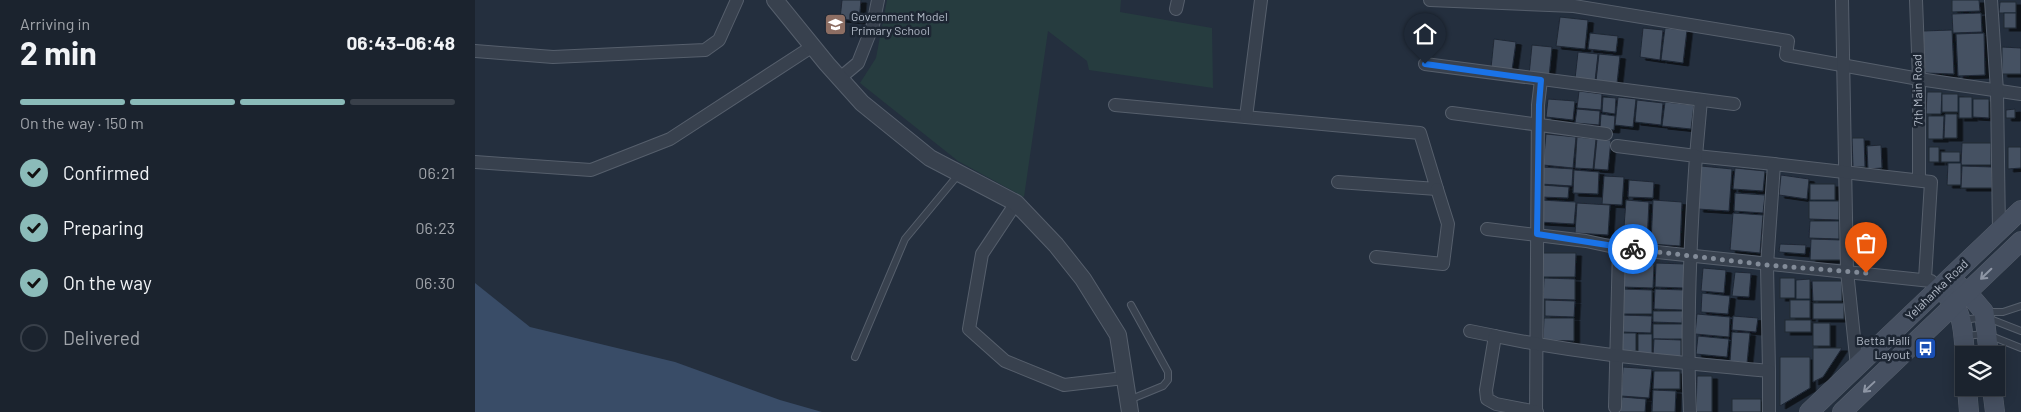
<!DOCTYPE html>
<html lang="en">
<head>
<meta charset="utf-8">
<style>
	body { margin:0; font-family:Barlow,sans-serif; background:#282f3a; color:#f1f3f6; height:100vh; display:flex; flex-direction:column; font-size:19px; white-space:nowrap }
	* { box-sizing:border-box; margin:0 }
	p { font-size:16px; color:#a0a4aa }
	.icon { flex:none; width:28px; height:28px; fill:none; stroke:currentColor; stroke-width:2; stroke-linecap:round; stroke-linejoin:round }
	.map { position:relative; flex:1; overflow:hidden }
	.details { display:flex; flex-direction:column; background:#1b232e; width:475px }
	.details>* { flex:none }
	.fabs { position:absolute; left:1480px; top:346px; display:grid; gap:10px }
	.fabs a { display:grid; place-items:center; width:50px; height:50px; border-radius:0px; background:#1b232e; box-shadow:0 2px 12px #0003,0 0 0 1px #39404a; font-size:25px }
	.pin { position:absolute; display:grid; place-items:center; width:42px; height:42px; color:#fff; margin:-51px -21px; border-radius:50% 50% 50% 0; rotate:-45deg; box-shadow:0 0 5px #0007 }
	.pin .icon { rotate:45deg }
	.courier { position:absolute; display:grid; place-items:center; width:50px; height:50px; margin:-25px; border:4px solid #1a73e8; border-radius:50%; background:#fff; color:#222; box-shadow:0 1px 6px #0007 }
	.head em { font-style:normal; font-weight:700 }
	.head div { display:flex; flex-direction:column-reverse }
	.head { display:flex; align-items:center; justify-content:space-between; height:85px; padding:0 20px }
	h1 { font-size:32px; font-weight:700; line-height:38px }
	.bar { display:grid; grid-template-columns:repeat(4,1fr); gap:8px 5px; align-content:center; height:60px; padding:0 20px }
	.bar i { height:6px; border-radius:4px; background:#39404a }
	.bar .active { background:#8bbbb9 }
	.bar p { grid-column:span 4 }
	ol { padding:0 20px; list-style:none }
	li { display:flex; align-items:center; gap:15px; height:55px }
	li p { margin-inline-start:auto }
	li .icon { padding:5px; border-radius:50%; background:#8bbbb9; color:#111; stroke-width:4 }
	li:last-child { color:#a0a4aa }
	li i { width:28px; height:28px; border:2px solid #39404a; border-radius:50% }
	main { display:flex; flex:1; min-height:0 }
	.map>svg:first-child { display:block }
	.green { fill:#263c3f }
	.water { fill:#394c67 }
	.building { fill:#455162; stroke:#1f2835; filter:url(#shadow) }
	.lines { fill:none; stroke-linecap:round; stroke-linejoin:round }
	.service-casing { stroke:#565f6c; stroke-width:8 }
	.minor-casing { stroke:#565f6c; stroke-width:14 }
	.tertiary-casing { stroke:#565f6c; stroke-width:18 }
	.secondary-casing { stroke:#565f6c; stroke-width:20 }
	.service { stroke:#38414e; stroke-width:6 }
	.minor { stroke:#38414e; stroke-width:12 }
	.tertiary { stroke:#38414e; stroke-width:16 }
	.secondary { stroke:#465061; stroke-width:19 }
	.oneway { stroke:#8e96a5 }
	.done { stroke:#828b98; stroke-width:5; stroke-dasharray:0 9 }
	.route { stroke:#1a73e8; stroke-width:6 }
	.labels { text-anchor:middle; stroke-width:5; stroke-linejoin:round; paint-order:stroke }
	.poi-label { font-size:12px; fill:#b4bcc9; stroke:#1d2633; text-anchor:start }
	.street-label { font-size:12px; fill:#b4bcc9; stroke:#1d2633 }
</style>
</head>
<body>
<main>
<section class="details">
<div class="head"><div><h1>2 min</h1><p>Arriving in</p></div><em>06:43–06:48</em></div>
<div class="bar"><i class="active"></i><i class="active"></i><i class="active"></i><i></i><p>On the way · 150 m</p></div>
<ol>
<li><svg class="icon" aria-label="check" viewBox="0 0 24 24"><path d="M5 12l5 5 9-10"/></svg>Confirmed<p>06:21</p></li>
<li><svg class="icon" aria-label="check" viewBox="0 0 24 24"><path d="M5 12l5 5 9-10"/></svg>Preparing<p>06:23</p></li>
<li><svg class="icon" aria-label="check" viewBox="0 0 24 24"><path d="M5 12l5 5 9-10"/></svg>On the way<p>06:30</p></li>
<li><i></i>Delivered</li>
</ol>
</section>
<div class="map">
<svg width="1546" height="412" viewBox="0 0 1546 412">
	<defs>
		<filter id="shadow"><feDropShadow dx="5.5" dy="3" stdDeviation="0" flood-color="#0009"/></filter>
	</defs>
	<rect width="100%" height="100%" fill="#242f3e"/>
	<!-- green -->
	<path class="green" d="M412,0H646L645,12L737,28L738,88L614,70L612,61L573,31L549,197L483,161L385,83L401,58Z"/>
	<!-- water -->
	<path class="water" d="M0,283L55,327L200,362L305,400L347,412H0Z"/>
	<!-- building -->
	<g class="building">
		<path d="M367,0H386L384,21L365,19Z"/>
		<path d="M1477,0H1504L1505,11L1477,12Z"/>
		<path d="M1525,2H1541V13H1524Z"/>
		<path d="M1506,13L1507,32L1478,33L1477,14Z"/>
		<rect x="1529" y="13" width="12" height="15"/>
		<path d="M1085,17L1113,20L1110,49L1081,46Z"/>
		<path d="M1168,28L1188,30L1185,60L1165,57Z"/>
		<path d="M1190,28L1212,30L1208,63L1186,60Z"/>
		<path d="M1477,30L1479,74L1450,73L1448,31Z"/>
		<path d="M1115,33L1143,36L1141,52L1113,49Z"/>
		<path d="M1509,33L1510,75L1483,76L1481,34Z"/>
		<path d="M1019,39L1041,42L1037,70L1016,68Z"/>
		<path d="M1057,45L1077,47L1074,77L1054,75Z"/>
		<path d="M1527,47L1546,48V74H1527Z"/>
		<path d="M1103,52L1123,54L1120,81L1100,79Z"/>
		<path d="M1124,54L1145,56L1142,83L1121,81Z"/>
		<path d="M1104,91L1127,94L1126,110L1102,108Z"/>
		<path d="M1452,92H1467L1466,114H1451Z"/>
		<rect x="1467" y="94" width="16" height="18"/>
		<path d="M1128,97L1141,98L1140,114L1127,112Z"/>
		<path d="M1143,97L1161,99L1158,127L1140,125Z"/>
		<rect x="1484" y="97" width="13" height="21"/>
		<path d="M1073,99L1100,101L1098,120L1071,117Z"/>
		<path d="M1498,99H1514V118L1498,117Z"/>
		<path d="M1162,100L1188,103L1186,125L1160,122Z"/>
		<path d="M1190,102L1219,105L1216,129L1187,126Z"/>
		<path d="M1102,109L1125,111L1124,125L1100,123Z"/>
		<path d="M1540,109V118H1531V110Z"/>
		<path d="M1126,114L1140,116L1139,130L1125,129Z"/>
		<path d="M1470,114H1482V138H1469Z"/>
		<path d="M1453,116H1469L1468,139H1453Z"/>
		<path d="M1071,134L1101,137L1098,168L1068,165Z"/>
		<path d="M1102,137L1121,139L1118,169L1100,168Z"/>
		<path d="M1377,138H1389L1390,167H1378Z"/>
		<path d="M1122,139L1136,140L1133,170L1119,169Z"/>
		<path d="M1487,143H1516V165H1486Z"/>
		<path d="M1406,145L1407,168L1393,169L1392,146Z"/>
		<rect x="1454" y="147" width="10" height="15"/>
		<path d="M1533,147H1546V168L1533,169Z"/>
		<rect x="1466" y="152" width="19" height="10"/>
		<path d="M1473,163H1486V185H1472Z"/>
		<path d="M1226,166L1257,169L1254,211L1223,209Z"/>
		<path d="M1487,166L1517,167V188H1486Z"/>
		<path d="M1067,167L1098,169L1097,186L1066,184Z"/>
		<path d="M1260,168L1290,171L1288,191L1258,189Z"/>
		<path d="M1099,170L1124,172L1123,194L1098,193Z"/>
		<path d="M1306,175L1334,179L1332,199L1304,195Z"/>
		<path d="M1129,176L1149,177L1147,205L1127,204Z"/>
		<path d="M1154,180L1179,182L1178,198L1153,197Z"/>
		<rect x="1335" y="184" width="25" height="16"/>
		<path d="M1067,185L1094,187L1093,198L1066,197Z"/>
		<path d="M1260,193L1290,195L1288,213L1259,211Z"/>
		<path d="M1066,200L1101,202L1099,224L1064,222Z"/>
		<path d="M1151,200L1174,202L1172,242L1148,241Z"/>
		<path d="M1178,200L1207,202L1205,246L1176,244Z"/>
		<path d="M1334,201H1364V220L1334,219Z"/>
		<path d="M1102,203L1135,205L1133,235L1100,233Z"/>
		<path d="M1258,213L1288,215L1285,253L1255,250Z"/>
		<path d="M1335,221H1364V239L1334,238Z"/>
		<path d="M1336,239L1366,240V260H1335Z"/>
		<path d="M1305,244L1331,245L1330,254L1304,252Z"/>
		<path d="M1068,253H1101L1100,277H1068Z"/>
		<path d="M1181,263L1210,264L1209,288L1180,287Z"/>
		<path d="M1147,264H1179L1178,288L1147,287Z"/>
		<path d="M1228,268L1251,270L1249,293L1226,291Z"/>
		<path d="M1260,272L1276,273L1274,297L1257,296Z"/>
		<path d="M1069,278L1100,279V300L1068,299Z"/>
		<rect x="1305" y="278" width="15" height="20"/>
		<path d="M1335,279V299H1321V280Z"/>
		<path d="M1337,281H1367V301H1338Z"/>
		<path d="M1147,289L1177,290V314H1146Z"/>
		<path d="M1180,289L1209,290L1208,310L1179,309Z"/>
		<path d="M1227,293L1255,296L1253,314L1226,312Z"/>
		<path d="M1070,300L1100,301L1099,317L1070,316Z"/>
		<rect x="1315" y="300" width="20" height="18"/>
		<rect x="1338" y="303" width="31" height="16"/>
		<path d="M1178,311H1208L1207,323L1178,322Z"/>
		<path d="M1222,314L1255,317L1254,337L1220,334Z"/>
		<path d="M1147,315L1177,316L1176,333L1147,332Z"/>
		<path d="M1258,316L1283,318L1281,332L1257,330Z"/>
		<path d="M1069,318H1099V341L1068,340Z"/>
		<rect x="1310" y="320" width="26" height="12"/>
		<rect x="1338" y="323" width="17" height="23"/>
		<rect x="1178" y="324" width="30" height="15"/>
		<path d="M1257,332L1275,333L1272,363L1255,361Z"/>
		<path d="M1147,333H1161V351H1146Z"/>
		<path d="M1163,334H1177V357L1163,356Z"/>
		<path d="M1223,336L1254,339L1252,357L1221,354Z"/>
		<path d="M1179,339L1206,340V358L1178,357Z"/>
		<path d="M1338,348H1367L1348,377L1338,382Z"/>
		<path d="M1305,357H1335V388L1305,406Z"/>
		<path d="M1148,367L1177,369L1174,398L1146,396Z"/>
		<path d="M1179,371H1205V389H1178Z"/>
		<path d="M1222,376H1237V412H1221Z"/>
		<path d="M1178,390L1201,391L1200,412H1177Z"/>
		<path d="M1147,397L1171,399L1170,412H1145Z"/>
		<rect x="1257" y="399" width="29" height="13"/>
	</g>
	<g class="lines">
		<defs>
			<g id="service">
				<path d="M1510,312H1528L1546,306"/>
				<path d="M1488,320L1510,317L1546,331"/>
				<path d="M1489,336L1511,334L1546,348"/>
				<path d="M380,357L430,239L483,175"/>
				<path d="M654,400L688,386L693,380V372L656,305"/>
			</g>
			<g id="minor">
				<path d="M955,0L1099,6L1313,41L1311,55L1444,79L1546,94"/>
				<path d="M1367,0L1372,271L1382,366"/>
				<path d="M1441,0L1444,79V180"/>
				<path d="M1516,0L1522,91L1524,231"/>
				<path d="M701,9L703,0"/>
				<path d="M0,51L78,57L230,50L244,40L262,0"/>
				<path d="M950,64L1259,104"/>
				<path d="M365,78L383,63L398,25L403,0"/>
				<path d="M1226,100L1221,156L1299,164"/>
				<path d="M640,105L945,133L962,189L863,182"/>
				<path d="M977,113L1131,134"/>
				<path d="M771,117L786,0"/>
				<path d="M1142,146L1221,156C1215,242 1211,327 1215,412"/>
				<path d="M0,162L116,170L195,139L338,46"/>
				<path d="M541,203L507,254L494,329L530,361L589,385L649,378"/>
				<path d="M1012,229L1111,241L1144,248L1456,281"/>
				<path d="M901,257L968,264L973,224L962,189"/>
				<path d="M995,331L1020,336"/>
				<path d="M1294,371L1292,265L1299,164L1456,182L1450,279"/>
				<path d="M1140,407L1144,248"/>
				<path d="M1061,412L1063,105L1066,80"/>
				<path d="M1062,412L1021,404L1012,399L1011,390L1020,336C1110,355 1202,362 1294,371V412"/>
			</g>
			<path id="tertiary" d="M300,0L352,64L387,103L455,158L541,203L581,245L608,279L643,335L655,412"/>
			<g id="secondary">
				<path d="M1483,285L1492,292L1509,312L1514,355"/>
				<path d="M1472,296C1489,312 1488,333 1490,355"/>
				<path d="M1492,388L1494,412"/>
				<path d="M1517,388L1520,412"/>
				<path d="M1334,412L1546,210"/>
				<path d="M1367,412L1546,241"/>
			</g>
		</defs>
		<!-- service casing -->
		<use href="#service" class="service-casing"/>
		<!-- minor casing -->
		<use href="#minor" class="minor-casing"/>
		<!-- tertiary casing -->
		<use href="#tertiary" class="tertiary-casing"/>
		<!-- secondary casing -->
		<use href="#secondary" class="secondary-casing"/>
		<!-- service -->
		<use href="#service" class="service"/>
		<!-- minor -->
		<use href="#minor" class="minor"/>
		<!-- tertiary -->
		<use href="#tertiary" class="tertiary"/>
		<!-- secondary -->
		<use href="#secondary" class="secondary"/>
	</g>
	<!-- one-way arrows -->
	<defs><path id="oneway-shaft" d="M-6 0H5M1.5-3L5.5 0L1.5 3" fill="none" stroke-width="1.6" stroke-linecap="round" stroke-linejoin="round" transform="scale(1.25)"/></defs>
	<g class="oneway">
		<use href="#oneway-shaft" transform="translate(1511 274) rotate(136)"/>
		<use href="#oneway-shaft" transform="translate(1394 387) rotate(137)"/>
	</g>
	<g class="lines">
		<!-- done -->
		<path class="done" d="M1158,249L1292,265L1391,273"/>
		<!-- route -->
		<path class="route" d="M950,64L1066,80L1064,105L1062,234L1158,249"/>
	</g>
	<!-- icons -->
	<defs>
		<symbol id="school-square" viewBox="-11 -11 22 22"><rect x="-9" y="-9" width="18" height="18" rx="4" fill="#8d6e63" stroke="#1d2633"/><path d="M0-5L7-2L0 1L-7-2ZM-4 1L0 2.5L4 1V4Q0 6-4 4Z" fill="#fff"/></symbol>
		<symbol id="bus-square" viewBox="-11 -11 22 22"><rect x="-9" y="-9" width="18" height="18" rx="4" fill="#1a4fb4" stroke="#1d2633"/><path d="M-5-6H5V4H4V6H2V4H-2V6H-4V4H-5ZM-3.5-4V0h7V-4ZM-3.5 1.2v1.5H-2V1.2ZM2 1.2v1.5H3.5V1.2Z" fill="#fff"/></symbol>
	</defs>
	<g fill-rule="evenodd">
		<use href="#school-square" x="348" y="12" width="25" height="25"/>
		<use href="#bus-square" x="1438" y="336" width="25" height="25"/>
	</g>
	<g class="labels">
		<!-- poi labels -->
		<g class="poi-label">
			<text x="376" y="21">Government Model<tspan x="376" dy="14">Primary School</tspan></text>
			<text x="1435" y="345" text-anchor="end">Betta Halli<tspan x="1435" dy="14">Layout</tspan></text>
		</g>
		<!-- street labels -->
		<g class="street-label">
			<text transform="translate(1443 90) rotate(-91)" y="4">7th Main Road</text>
			<text transform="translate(1462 290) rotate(-44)" y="4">Yelahanka Road</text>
		</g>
	</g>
</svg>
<div class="fabs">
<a><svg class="icon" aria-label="layers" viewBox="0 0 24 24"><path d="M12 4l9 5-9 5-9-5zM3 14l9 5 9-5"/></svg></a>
</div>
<div class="pin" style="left:1391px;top:273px;background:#ea580c"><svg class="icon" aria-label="bag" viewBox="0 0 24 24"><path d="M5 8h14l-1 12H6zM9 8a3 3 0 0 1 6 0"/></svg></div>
<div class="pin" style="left:950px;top:64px;background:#1f2937"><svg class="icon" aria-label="home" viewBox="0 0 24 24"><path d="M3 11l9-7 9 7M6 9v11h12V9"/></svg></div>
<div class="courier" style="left:1158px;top:249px"><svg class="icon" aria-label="bike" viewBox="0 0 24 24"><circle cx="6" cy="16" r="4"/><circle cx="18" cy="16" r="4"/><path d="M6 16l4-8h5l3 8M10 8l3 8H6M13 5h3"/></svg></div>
</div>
</main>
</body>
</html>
